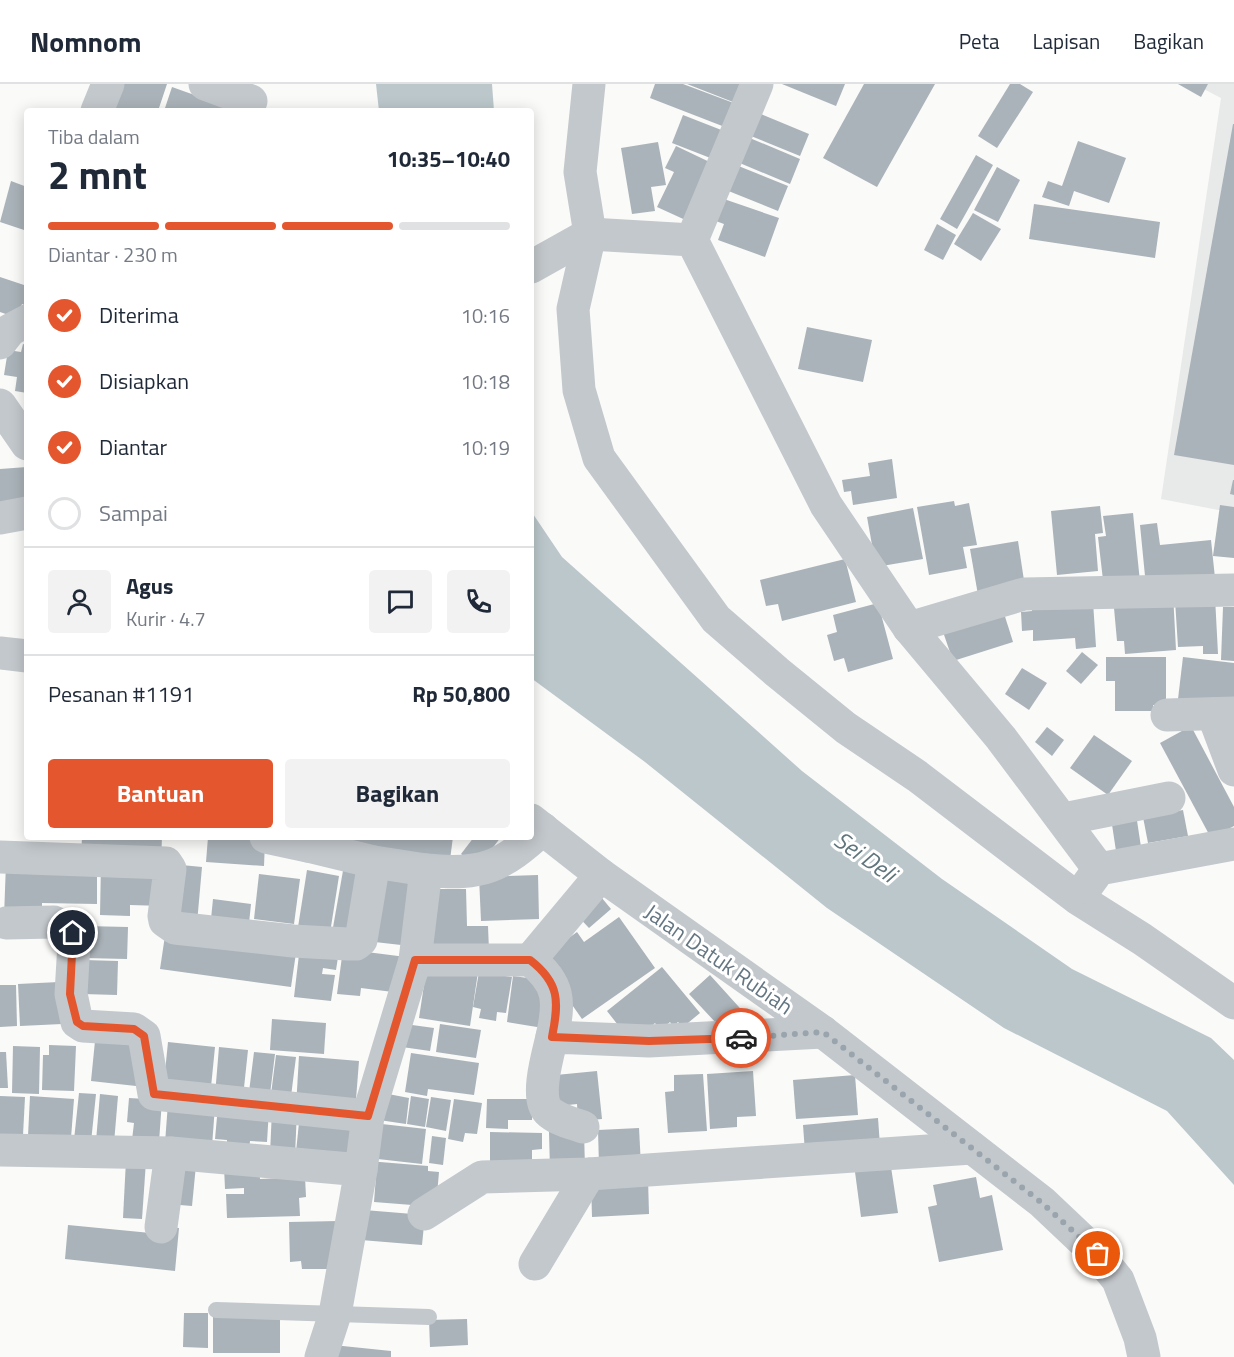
<!DOCTYPE html>
<html lang="id">
<head>
<meta charset="utf-8">
<style>
	body { margin:0; font-family:"Titillium Web",sans-serif; background:#f2f2f3; color:#1f2937; height:100vh; display:flex; flex-direction:column; font-size:22px; white-space:nowrap }
	* { box-sizing:border-box; margin:0 }
	p { font-size:20px; color:#747a83 }
	.icon { flex:none; width:33px; height:33px; fill:none; stroke:currentColor; stroke-width:2; stroke-linecap:round; stroke-linejoin:round }
	.map { position:relative; flex:1; overflow:hidden }
	.side { position:absolute; left:24px; top:24px; width:510px; height:732px; display:flex; flex-direction:column; background:#fff; border-radius:6px; box-shadow:0 3px 15px #0003 }
	.side>* { flex:none }
	.pin { position:absolute; display:grid; place-items:center; width:51px; height:51px; color:#fff; margin:-26px; border:3px solid #fff; border-radius:50%; box-shadow:0 2px 6px #0007 }
	.courier { position:absolute; display:grid; place-items:center; width:60px; height:60px; margin:-30px; border:4px solid #e4572e; border-radius:50%; background:#fff; color:#222; box-shadow:0 2px 8px #0007 }
	.summary em { font-style:normal; font-weight:700 }
	.summary div { display:flex; flex-direction:column-reverse }
	.summary { display:flex; align-items:center; justify-content:space-between; height:102px; padding:0 24px }
	h1 { font-size:39px; font-weight:700; line-height:45px }
	.bar { display:grid; grid-template-columns:repeat(4,1fr); gap:9px 6px; align-content:center; height:72px; padding:0 24px }
	.bar i { height:8px; border-radius:4px; background:#e0e1e3 }
	.bar .selected { background:#e4572e }
	.bar p { grid-column:span 4 }
	.line { display:flex; align-items:center; gap:15px; padding:0 24px; border-top:2px solid #e0e1e3 }
	.line div { flex:1 }
	.round { display:grid; place-items:center; flex:none; width:63px; height:63px; border-radius:6px; background:#f2f2f3 }
	ol { padding:0 24px; list-style:none }
	li { display:flex; align-items:center; gap:18px; height:66px }
	li p { margin-inline-start:auto }
	li .icon { padding:6px; border-radius:50%; background:#e4572e; color:#fff; stroke-width:4 }
	li:last-child { color:#747a83 }
	li i { width:33px; height:33px; border:3px solid #e0e1e3; border-radius:50% }
	.button { display:flex; gap:12px; margin-top:auto; padding:12px 24px }
	.button a { flex:1; height:69px; border-radius:6px; background:#e4572e; color:#fff; font-size:24px; font-weight:700; line-height:69px; text-align:center }
	.button a+a { background:#f2f2f3; color:#1f2937 }
	header { display:flex; align-items:center; gap:36px; box-sizing:border-box; height:84px; padding:0 30px; background:#fff; border-bottom:2px solid #e0e1e3 }
	header strong { font-size:28px }
	nav { display:flex; gap:33px; margin-inline-start:auto; font-size:21px }
	.map>svg:first-child { display:block }
	.built { fill:#e8e9e9 }
	.water { fill:#bbc7cb }
	.building { fill:#aab3b9 }
	.lines { fill:none; stroke-linecap:round; stroke-linejoin:round }
	.lane { stroke:#c3c8cc; stroke-width:16 }
	.street { stroke:#c3c8cc; stroke-width:33 }
	.done { stroke:#99a4ac; stroke-width:6; stroke-dasharray:0 10.8 }
	.route { stroke:#e4572e; stroke-width:8 }
	.labels { text-anchor:middle; stroke-width:6; stroke-linejoin:round; paint-order:stroke }
	.street-label { font-size:22px; fill:#657683; stroke:#fff }
	.water-label { font-size:24px; font-style:italic; fill:#60757c; stroke:#fff }
</style>
</head>
<body>
<header>
<strong>Nomnom</strong>
<nav><a>Peta</a><a>Lapisan</a><a>Bagikan</a></nav>
</header>
<div class="map">
<svg width="1234" height="1273" viewBox="0 0 1234 1273">
	<rect width="100%" height="100%" fill="#fafaf8"/>
	<!-- built -->
	<path class="built" d="M1194,0H1234V429L1161,415L1221,14Z"/>
	<!-- water -->
	<g class="water">
		<path d="M376,0H492L494,27H379Z"/>
		<path d="M531,427L562,473L802,687L942,795L1072,885L1211,954L1234,976V1101L1167,1027L1004,944L827,824L645,678L531,594Z"/>
	</g>
	<!-- building -->
	<g class="building">
		<path d="M121,0H167L158,27H121L113,24Z"/>
		<path d="M655,0H683L739,21L730,45L650,14Z"/>
		<path d="M687,0H740L733,18Z"/>
		<path d="M782,0H845L836,22Z"/>
		<path d="M864,0H935L877,103L823,74Z"/>
		<path d="M1010,0H1020L1033,8L997,64L978,52Z"/>
		<path d="M1178,0H1208L1201,13Z"/>
		<path d="M172,3L228,23L226,27H164Z"/>
		<path d="M756,28L809,50L800,72L746,50Z"/>
		<path d="M683,31L729,49L718,77L672,59Z"/>
		<path d="M1233,40H1234V381L1174,371Z"/>
		<path d="M745,52L800,75L790,100L735,77Z"/>
		<path d="M1078,57L1126,74L1109,119L1074,107L1069,122L1042,113L1048,97L1062,102Z"/>
		<path d="M658,58L666,101L651,103L655,127L632,130L621,64Z"/>
		<path d="M676,62L718,82L692,139L657,123L674,88L665,84Z"/>
		<path d="M976,71L993,81L957,145L940,135Z"/>
		<path d="M736,81L788,102L778,127L726,106Z"/>
		<path d="M997,83L1020,96L998,138L974,126Z"/>
		<path d="M11,97L27,103V147L0,138Z"/>
		<path d="M721,114L779,134L765,173L718,156L724,140L713,136Z"/>
		<path d="M1034,120L1160,138L1155,174L1029,155Z"/>
		<path d="M973,129L1001,145L981,177L954,160Z"/>
		<path d="M937,140L956,151L943,176L924,166Z"/>
		<path d="M0,193L27,202V222L22,220L17,234L0,228Z"/>
		<path d="M807,243L872,256L863,298L798,285Z"/>
		<path d="M23,260L27,261V309L15,307L17,293L4,291L8,266L21,268Z"/>
		<path d="M892,375L897,414L853,421L851,407L844,408L842,396L870,392L868,379Z"/>
		<path d="M27,383V424L0,426V385Z"/>
		<path d="M1233,396H1234V411L1230,410Z"/>
		<path d="M954,417L955,422L969,419L977,461L963,463L967,484L929,491L917,423Z"/>
		<path d="M1220,421L1234,423V474L1213,472Z"/>
		<path d="M1100,422L1103,449L1095,450L1098,487L1057,491L1051,427Z"/>
		<path d="M913,424L923,475L876,483L867,433Z"/>
		<path d="M1133,429L1140,498L1103,496L1098,453L1106,452L1103,432Z"/>
		<path d="M1157,439L1160,461L1211,456L1215,494L1145,492L1140,441Z"/>
		<rect x="24" y="456" width="3" height="41"/>
		<path d="M1018,457L1025,503L978,511L970,465Z"/>
		<path d="M845,475L856,518L782,537L778,520L766,522L760,496Z"/>
		<path d="M1173,509L1176,566L1125,570L1124,557H1117L1114,524Z"/>
		<path d="M1215,513L1218,570H1203V562L1178,563L1175,516Z"/>
		<path d="M1093,518L1096,563L1076,565L1075,554L1033,557V546L1022,547L1021,528L1032,527V521Z"/>
		<path d="M878,519L893,575L848,588L844,574L834,577L827,551L837,548L833,531Z"/>
		<path d="M1002,523L1013,558L953,577L941,542Z"/>
		<path d="M1223,523H1234V577L1221,576Z"/>
		<path d="M1082,568L1098,581L1081,600L1066,587Z"/>
		<path d="M1106,573H1166V621H1153V627H1115V597H1106Z"/>
		<path d="M1183,573L1234,579V622L1178,615Z"/>
		<path d="M1022,584L1047,599L1029,626L1005,610Z"/>
		<path d="M1191,642L1234,723V742L1211,754L1160,659Z"/>
		<path d="M1047,643L1064,656L1052,672L1035,658Z"/>
		<path d="M1094,651L1132,677L1108,711L1070,684Z"/>
		<path d="M1183,726L1188,752L1148,759L1143,733Z"/>
		<path d="M1136,730L1141,763L1116,767L1111,734Z"/>
		<path d="M82,753H162L161,778L81,775Z"/>
		<path d="M208,753L265,757L264,782L206,778Z"/>
		<path d="M351,753H453L449,783L349,769Z"/>
		<path d="M474,753H501L478,783L461,770Z"/>
		<path d="M6,779L97,781V820L42,819V835L4,833Z"/>
		<path d="M101,779L165,780L164,822L130,821V832L100,831Z"/>
		<path d="M171,780L202,783L197,839L167,836Z"/>
		<path d="M344,781L370,786L358,854L332,849Z"/>
		<path d="M374,785L419,789L410,862L366,857Z"/>
		<path d="M307,786L339,792L330,849L298,843Z"/>
		<path d="M259,790L300,795L294,840L254,835Z"/>
		<path d="M538,791L539,835L481,837L479,793Z"/>
		<path d="M428,805H466L467,842H488L489,867L430,868Z"/>
		<path d="M597,808L611,825L589,844L574,828Z"/>
		<path d="M213,815L251,820L248,849L210,845Z"/>
		<path d="M619,833L655,884L582,935L540,875L577,848L584,858Z"/>
		<path d="M85,842L128,843L127,875L84,874Z"/>
		<path d="M166,845L297,862L291,903L160,885Z"/>
		<path d="M300,862L339,867L336,886L323,884L322,890L335,891L331,917L294,913Z"/>
		<path d="M343,865L406,873L401,909L361,904L360,912L337,910Z"/>
		<path d="M84,876L118,877L117,911L83,910Z"/>
		<path d="M427,881L478,888L470,942L419,934Z"/>
		<path d="M662,883L700,929L683,943L678,938L673,942L670,938L660,946L655,939L645,948L625,950L607,927Z"/>
		<path d="M479,888L512,893L506,929L497,928L496,937L479,934L481,925L473,923Z"/>
		<path d="M710,891L748,933L734,946L723,934L717,940L689,910Z"/>
		<path d="M513,892L550,897L543,944L507,938Z"/>
		<path d="M59,898L62,940L20,942L18,900Z"/>
		<path d="M0,901H16L17,942L0,943Z"/>
		<path d="M272,935L326,939L324,970L270,966Z"/>
		<path d="M405,940L434,944L430,967L402,963Z"/>
		<path d="M440,940L481,946L476,974L436,968Z"/>
		<path d="M95,957L139,962L136,1002L91,997Z"/>
		<path d="M168,958L215,963L210,1013L163,1008Z"/>
		<path d="M49,961L76,962L74,1007L42,1006L43,971H49Z"/>
		<path d="M13,962L40,963L39,1010L12,1009Z"/>
		<path d="M219,963L248,966L243,1013L215,1011Z"/>
		<path d="M0,968H6L8,1004H0Z"/>
		<path d="M254,968L275,970L269,1018L248,1016Z"/>
		<path d="M411,969L479,979L474,1011L428,1005L427,1012L405,1008Z"/>
		<path d="M276,971L296,973L290,1020L270,1018Z"/>
		<path d="M299,972L359,977L355,1028L296,1023Z"/>
		<path d="M597,987L602,1035L578,1037L577,1020L559,1022L556,991Z"/>
		<path d="M753,987L756,1032L737,1033V1043L710,1045L707,990Z"/>
		<path d="M703,990L707,1047L668,1049L665,1008L674,1007V991Z"/>
		<path d="M855,991L858,1031L796,1035L793,996Z"/>
		<path d="M79,1009L96,1010L91,1058L74,1056Z"/>
		<path d="M383,1009L409,1014L406,1040L379,1036Z"/>
		<path d="M100,1010L118,1012L114,1059L96,1057Z"/>
		<path d="M0,1012L25,1013L23,1051L0,1050Z"/>
		<path d="M30,1012L74,1015L71,1054L28,1052Z"/>
		<path d="M411,1012L429,1015L425,1043L407,1040Z"/>
		<path d="M431,1013L451,1016L446,1047L426,1043Z"/>
		<path d="M129,1014L162,1016L159,1058L132,1056L134,1039L127,1038Z"/>
		<path d="M454,1015L482,1019L477,1050L465,1049L463,1058L448,1055Z"/>
		<path d="M487,1015H532V1036H508V1045L486,1044Z"/>
		<path d="M168,1019L215,1022L212,1062L165,1059Z"/>
		<path d="M218,1022L269,1025L267,1058L250,1057L249,1065L227,1064V1056L215,1055Z"/>
		<path d="M272,1026L297,1027L295,1071L270,1070Z"/>
		<path d="M300,1029L353,1033L350,1072L296,1068Z"/>
		<path d="M878,1034L880,1062L805,1068L803,1041Z"/>
		<path d="M373,1039L426,1045L422,1080L369,1074Z"/>
		<path d="M639,1044L641,1082H599L598,1046Z"/>
		<path d="M584,1047L585,1085L550,1086L549,1048Z"/>
		<path d="M490,1048L542,1049V1065L532,1066V1079L490,1078Z"/>
		<path d="M432,1052L446,1054L443,1081L429,1079Z"/>
		<path d="M126,1076L146,1077L142,1135L123,1134Z"/>
		<path d="M368,1077L428,1082V1087L439,1088L437,1111L425,1122L374,1118L376,1092Z"/>
		<path d="M172,1078L196,1081L192,1122L168,1120Z"/>
		<path d="M259,1082L260,1095L305,1093L306,1113L299,1114L300,1132L227,1134L226,1110H244V1104L225,1105L224,1083Z"/>
		<path d="M891,1083L898,1129L861,1133L855,1088Z"/>
		<path d="M976,1093L980,1114L992,1111L1003,1166L939,1178L928,1123L937,1121L933,1101Z"/>
		<path d="M648,1095L649,1130L592,1133L591,1097Z"/>
		<path d="M364,1126L425,1131L422,1161L361,1156Z"/>
		<path d="M339,1137L336,1185H302L301,1177L290,1178L289,1138Z"/>
		<path d="M68,1141L161,1150L162,1143L179,1144L175,1187L65,1175Z"/>
		<path d="M184,1229H208V1264L183,1263Z"/>
		<rect x="213" y="1233" width="67" height="36"/>
		<path d="M467,1235L468,1261L430,1263L429,1236Z"/>
		<path d="M333,1261L391,1267V1273H331Z"/>
	</g>
	<g class="lines">
		<!-- lane -->
		<path class="lane" d="M216,1226L429,1233"/>
		<!-- street -->
		<g class="street">
			<path d="M205,0L251,17"/>
			<path d="M589,0L580,88L590,150L573,225L579,306L599,374L716,535L777,588L846,644L917,692L1077,814L1142,855L1234,919"/>
			<path d="M97,27L108,0"/>
			<path d="M692,156L757,0"/>
			<path d="M531,183L590,150L692,156L826,421L909,544L1001,654L1099,785"/>
			<path d="M0,259L10,246L27,237"/>
			<path d="M0,321L27,360"/>
			<path d="M0,434L27,429"/>
			<path d="M909,544L1024,510L1234,506"/>
			<path d="M0,569L27,572"/>
			<path d="M1213,630L1234,686"/>
			<path d="M1167,631L1234,629"/>
			<path d="M1064,735L1169,714"/>
			<path d="M531,736L601,791L823,948L1042,1118L1097,1170L1118,1196L1140,1254L1144,1273"/>
			<path d="M266,753L308,762"/>
			<path d="M310,753L308,762L374,778L426,786"/>
			<path d="M0,773L166,779L170,785L164,832L165,837L175,844L293,857L348,860H356L361,856L374,778"/>
			<path d="M1086,803L1099,785L1234,760"/>
			<path d="M6,839L54,838L70,845L74,859L71,910L77,938L83,942L134,945L144,952L154,1010L368,1032"/>
			<path d="M415,876H530C560,899 560,918 552,953"/>
			<path d="M530,876L601,791"/>
			<path d="M583,1043C572,1039 557,1036 548,1027C535,1014 548,970 552,953L649,957L823,948"/>
			<path d="M0,1066L171,1069L361,1086L335,1230L321,1273"/>
			<path d="M361,1086L368,1032L415,876L426,786C483,792 501,783 543,745"/>
			<path d="M424,1130L482,1093L589,1090L972,1064"/>
			<path d="M161,1143L171,1069"/>
			<path d="M535,1180L589,1090"/>
		</g>
	</g>
	<g class="lines">
		<!-- done -->
		<path class="done" d="M741,954L823,948L1042,1119L1098,1170"/>
		<!-- route -->
		<path class="route" d="M73,849L70,910L77,938L83,942L134,945L144,952L154,1010L368,1032L415,876H530C560,899 559,918 552,953L649,957L741,954"/>
	</g>
	<g class="labels">
		<!-- street labels -->
		<g class="street-label">
			<text transform="translate(719 875) rotate(35)" y="8">Jalan Datuk Rubiah</text>
		</g>
		<!-- water labels -->
		<g class="water-label">
			<text transform="translate(865 773) rotate(35)" y="8">Sei Deli</text>
		</g>
	</g>
</svg>
<div class="pin" style="left:1098px;top:1170px;background:#ea580c"><svg class="icon" aria-label="bag" viewBox="0 0 24 24"><path d="M5 8h14l-1 12H6zM9 8a3 3 0 0 1 6 0"/></svg></div>
<div class="pin" style="left:73px;top:849px;background:#1f2937"><svg class="icon" aria-label="home" viewBox="0 0 24 24"><path d="M3 11l9-7 9 7M6 9v11h12V9"/></svg></div>
<div class="courier" style="left:741px;top:954px"><svg class="icon" aria-label="car" viewBox="0 0 24 24"><path d="M5 17H2v-5l4-1 3-4h7l3 4 3 1v5h-3M9 17h6M6 11h13"/><circle cx="7" cy="17" r="2"/><circle cx="17" cy="17" r="2"/></svg></div>
<section class="side">
<div class="summary"><div><h1>2 mnt</h1><p>Tiba dalam</p></div><em>10:35–10:40</em></div>
<div class="bar"><i class="selected"></i><i class="selected"></i><i class="selected"></i><i></i><p>Diantar · 230 m</p></div>
<ol>
<li><svg class="icon" aria-label="check" viewBox="0 0 24 24"><path d="M5 12l5 5 9-10"/></svg>Diterima<p>10:16</p></li>
<li><svg class="icon" aria-label="check" viewBox="0 0 24 24"><path d="M5 12l5 5 9-10"/></svg>Disiapkan<p>10:18</p></li>
<li><svg class="icon" aria-label="check" viewBox="0 0 24 24"><path d="M5 12l5 5 9-10"/></svg>Diantar<p>10:19</p></li>
<li><i></i>Sampai</li>
</ol>
<div class="line" style="height:108px"><a class="round"><svg class="icon" aria-label="person" viewBox="0 0 24 24"><circle cx="12" cy="8" r="4"/><path d="M4 21q1-7 8-7t8 7"/></svg></a><div><b>Agus</b><p>Kurir · 4.7</p></div><a class="round"><svg class="icon" aria-label="chat" viewBox="0 0 24 24"><path d="M4 5h16v11H9l-5 4z"/></svg></a><a class="round"><svg class="icon" aria-label="phone" viewBox="0 0 24 24"><path d="M5 4h4l2 5-3 2q2 4 5 5l2-3 5 2v4C11 20 4 13 5 4z"/></svg></a></div>
<div class="line" style="height:78px"><div>Pesanan #1191</div><b>Rp 50,800</b></div>
<div class="button"><a>Bantuan</a><a>Bagikan</a></div>
</section>
</div>
</body>
</html>
